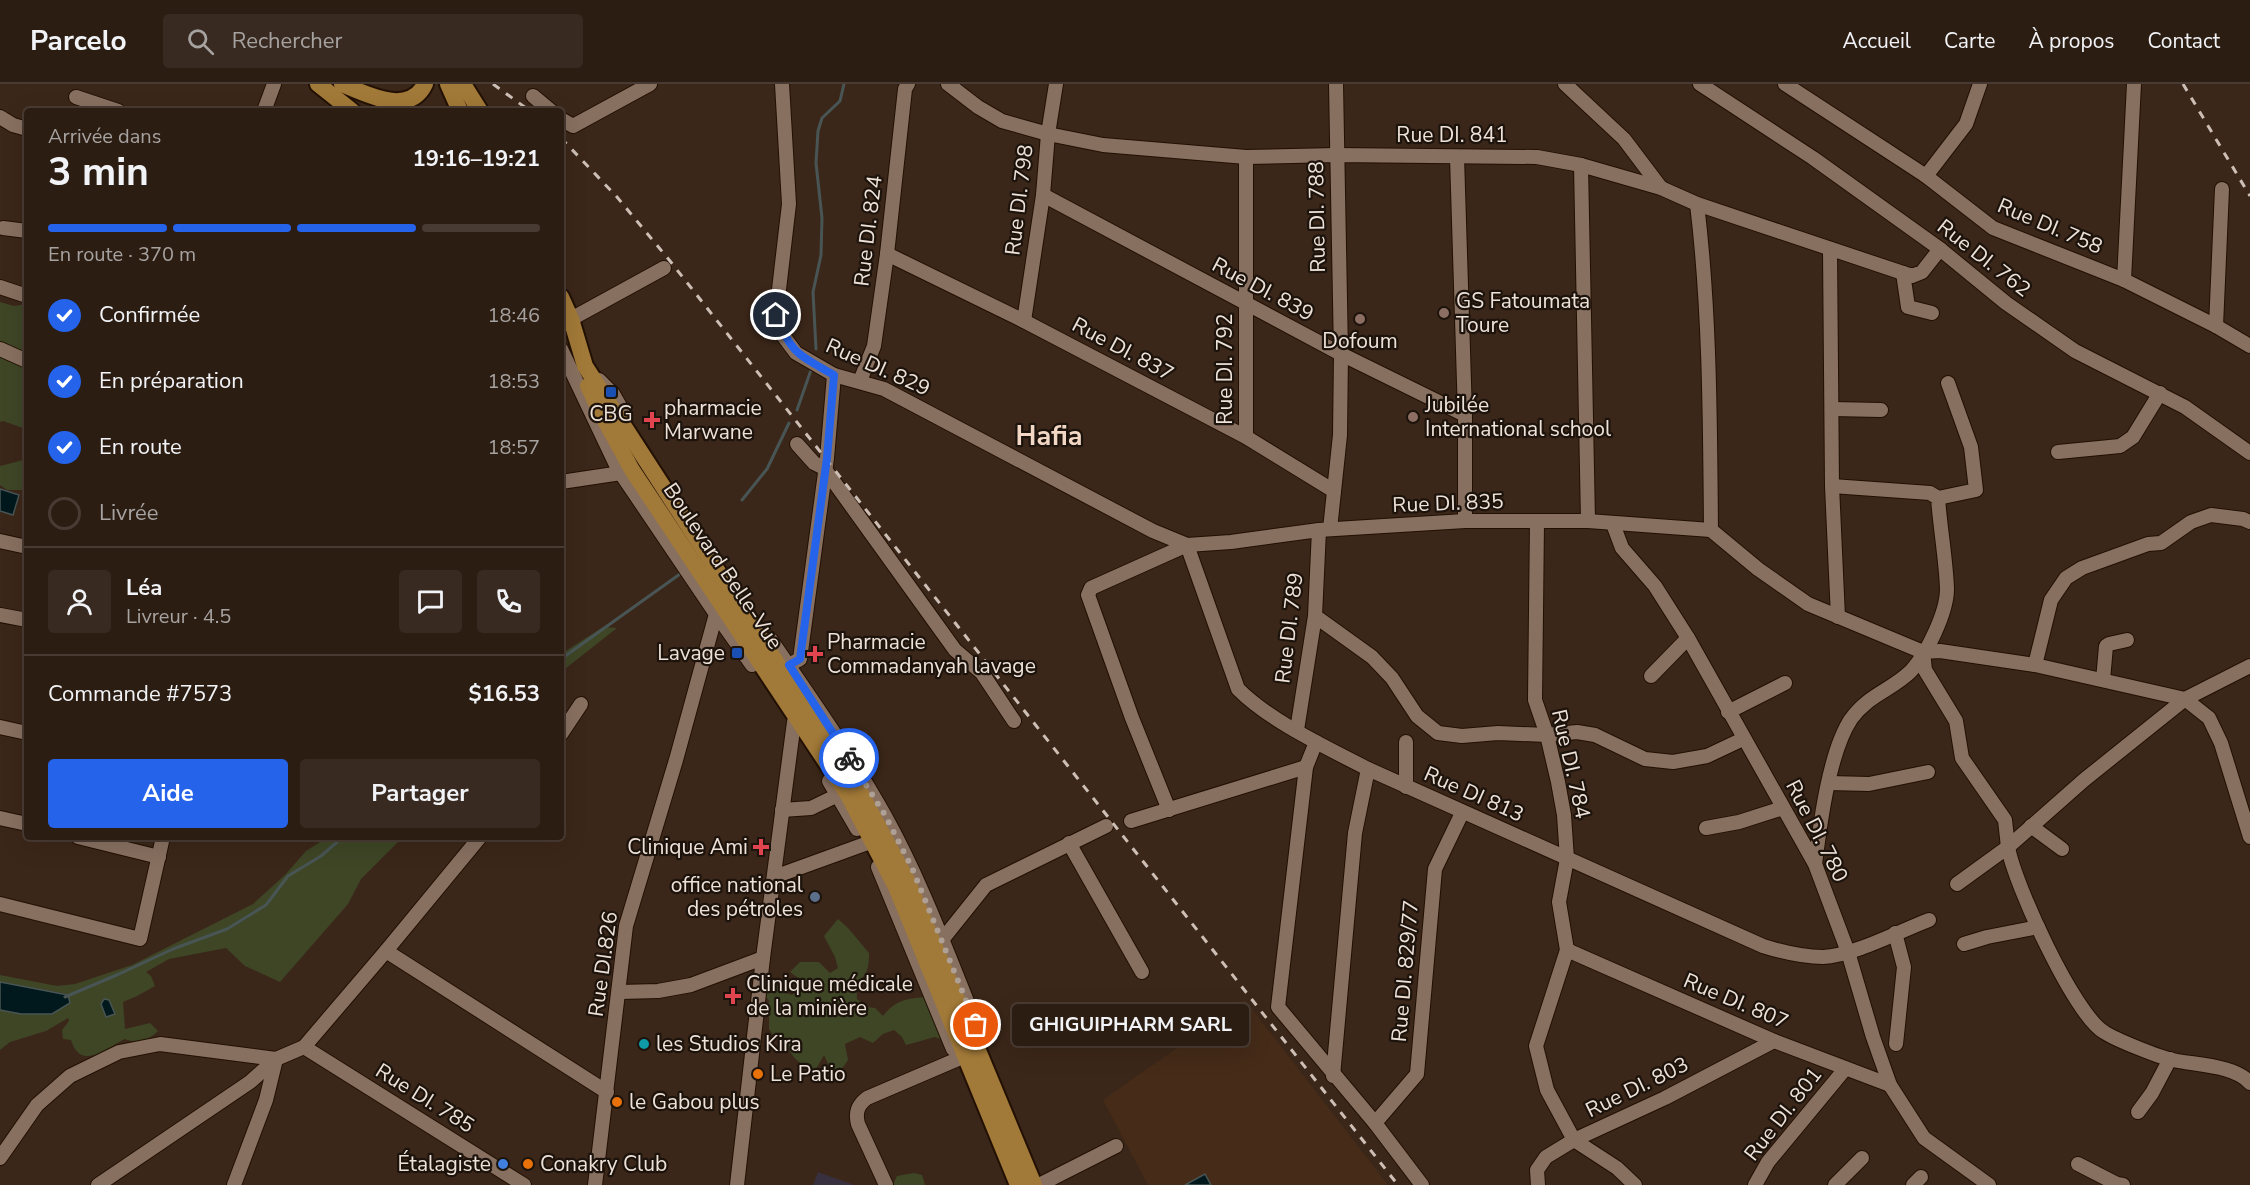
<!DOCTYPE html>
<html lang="fr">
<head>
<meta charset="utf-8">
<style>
	body { margin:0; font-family:"Nunito Sans",sans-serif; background:#382a21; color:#f1f3f6; height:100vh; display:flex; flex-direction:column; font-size:22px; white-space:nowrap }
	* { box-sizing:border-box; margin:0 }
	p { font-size:20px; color:#a6a2a0 }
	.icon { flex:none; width:33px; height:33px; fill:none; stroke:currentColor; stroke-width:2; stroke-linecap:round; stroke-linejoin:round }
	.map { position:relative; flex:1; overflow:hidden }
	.panel { position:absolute; left:24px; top:24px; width:540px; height:732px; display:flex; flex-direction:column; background:#2c1d13; border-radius:6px; box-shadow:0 6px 24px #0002,0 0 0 2px #483b33 }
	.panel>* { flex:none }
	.pin { position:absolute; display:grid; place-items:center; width:51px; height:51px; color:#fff; margin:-26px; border:3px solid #fff; border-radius:50%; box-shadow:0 2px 6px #0007 }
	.courier { position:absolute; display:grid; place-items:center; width:60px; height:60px; margin:-30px; border:4px solid #2563eb; border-radius:50%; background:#fff; color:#222; box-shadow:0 2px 8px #0007 }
	.bubble { position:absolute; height:42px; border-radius:6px; background:#2c1d13; box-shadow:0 6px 24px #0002,0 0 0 2px #483b33; font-size:20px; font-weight:700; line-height:42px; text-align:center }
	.summary em { font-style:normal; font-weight:700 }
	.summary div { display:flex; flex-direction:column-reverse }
	.summary { display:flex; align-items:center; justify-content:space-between; height:102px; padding:0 24px }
	h1 { font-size:39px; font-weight:700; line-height:45px }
	.bar { display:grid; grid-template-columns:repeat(4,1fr); gap:9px 6px; align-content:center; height:72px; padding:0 24px }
	.bar i { height:8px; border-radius:4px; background:#483b33 }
	.bar .current { background:#2563eb }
	.bar p { grid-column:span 4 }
	.line { display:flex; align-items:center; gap:15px; padding:0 24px; border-top:2px solid #483b33 }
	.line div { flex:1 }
	.round { display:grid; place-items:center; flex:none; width:63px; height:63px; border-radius:6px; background:#382a21 }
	ol { padding:0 24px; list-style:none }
	li { display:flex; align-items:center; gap:18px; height:66px }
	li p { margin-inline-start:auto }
	li .icon { padding:6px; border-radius:50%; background:#2563eb; color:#fff; stroke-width:4 }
	li:last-child { color:#a6a2a0 }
	li i { width:33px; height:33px; border:3px solid #483b33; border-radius:50% }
	.cta { display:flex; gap:12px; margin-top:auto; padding:12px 24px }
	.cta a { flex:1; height:69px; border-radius:6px; background:#2563eb; color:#fff; font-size:24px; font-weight:700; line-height:69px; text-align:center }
	.cta a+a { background:#382a21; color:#f1f3f6 }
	header { display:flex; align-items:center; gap:36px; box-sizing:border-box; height:84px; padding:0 30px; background:#2c1d13; border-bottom:2px solid #483b33 }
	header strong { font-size:28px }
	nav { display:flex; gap:33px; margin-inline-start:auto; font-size:21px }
	.search { width:420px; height:54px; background:#382a21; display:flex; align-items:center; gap:15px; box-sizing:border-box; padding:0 21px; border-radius:6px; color:#a6a2a0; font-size:22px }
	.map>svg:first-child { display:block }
	.built { fill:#452b18 }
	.education { fill:#39303f }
	.green { fill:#3e4626 }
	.water { fill:#01191c; stroke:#485554; stroke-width:1.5 }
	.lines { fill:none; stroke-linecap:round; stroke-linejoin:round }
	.stream { stroke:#485554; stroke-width:3 }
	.minor-casing { stroke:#221003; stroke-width:16 }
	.major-casing { stroke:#221003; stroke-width:20 }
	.minor { stroke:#887060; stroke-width:14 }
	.major { stroke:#a17938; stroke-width:16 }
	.rail { stroke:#cdbfb5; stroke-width:3; stroke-dasharray:8 8; stroke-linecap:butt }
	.done { stroke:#afa095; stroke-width:6; stroke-dasharray:0 10.8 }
	.route { stroke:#2563eb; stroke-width:8 }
	.education-dot { fill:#8d6e63; stroke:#1c130c; stroke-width:2 }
	.transit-dot { fill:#1a4fb4; stroke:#1c130c; stroke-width:2 }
	.health-dot { fill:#e0444e; stroke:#1c130c; stroke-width:2 }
	.service-dot { fill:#5c6f8a; stroke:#1c130c; stroke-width:2 }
	.culture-dot { fill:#0f9aa8; stroke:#1c130c; stroke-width:2 }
	.food-dot { fill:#e8710a; stroke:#1c130c; stroke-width:2 }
	.shop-dot { fill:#3f7fe0; stroke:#1c130c; stroke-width:2 }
	.labels { text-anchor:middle; stroke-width:4.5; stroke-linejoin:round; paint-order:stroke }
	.street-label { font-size:21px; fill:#eee1d8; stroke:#1c130c }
	.poi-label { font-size:21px; fill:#eee1d8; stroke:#1c130c; text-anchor:start }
	.district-label { font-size:27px; font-weight:bold; fill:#f2d7c5; stroke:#1c130c }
</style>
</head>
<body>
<header>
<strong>Parcelo</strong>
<div class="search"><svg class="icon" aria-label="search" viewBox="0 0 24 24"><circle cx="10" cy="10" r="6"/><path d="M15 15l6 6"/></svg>Rechercher</div>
<nav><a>Accueil</a><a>Carte</a><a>À propos</a><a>Contact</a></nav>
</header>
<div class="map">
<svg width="2250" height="1101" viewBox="0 0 2250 1101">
	<rect width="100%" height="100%" fill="#3b2719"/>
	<!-- built -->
	<path class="built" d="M1245,916L1388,1101H1148L1103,1016Z"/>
	<!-- education -->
	<path class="education" d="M818,1088L854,1101H813Z"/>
	<!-- green -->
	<g class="green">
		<path d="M0,218L14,222L27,220V348L23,344L3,337L0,338Z"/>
		<path d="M27,371V406H7L0,401V382L23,376Z"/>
		<path d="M603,543L617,544L561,588V570Z"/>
		<path d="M328,753H403L361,795L348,820L280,898L245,882L226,864L169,875L146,888L151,892L155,902L137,912L123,918L125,945L150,939L158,947C151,955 135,960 125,955C106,964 81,988 71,956L63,955L62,946L69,937L68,934L46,947L10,958L0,966V926L21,930L68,910L0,898V891L57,902L75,900L132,881L253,820L285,791L306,767Z"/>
		<path d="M838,835L848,844L869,869C869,876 869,884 865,890C859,899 856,903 857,915L867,923L875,924L883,932C895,916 908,914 927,913L946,957L935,953L906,961L902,953L894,946L883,950L873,959L860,953L845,960L848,976L835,995L824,971L815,987C802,982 788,972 787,957L775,954L769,945V932L759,929L761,920L770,918L761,907L763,898L770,893L783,908L792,911L805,899L790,888L800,878H819L830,889L838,884L835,873L824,852Z"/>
		<path d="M914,1089L922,1091L925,1101H893L897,1092Z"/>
	</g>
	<!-- water -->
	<g class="water">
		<path d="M0,405L19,411L13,431L0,427Z"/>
		<path d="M0,898L68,911L70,919L52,930H21L0,926Z"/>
		<path d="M104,915L109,916L115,930L106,933L101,920Z"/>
		<path d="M1205,1090L1211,1101H1185Z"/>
	</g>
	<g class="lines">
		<!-- stream -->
		<g class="stream">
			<path d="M816,265L813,208L821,171L822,134L816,79L818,47L822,34L840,17L844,0"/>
			<path d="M797,326L811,286"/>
			<path d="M742,416L767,385L789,339"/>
			<path d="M561,575L680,490"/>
			<path d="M65,913L119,890L173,865L227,845L266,821L288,792L321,772L343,753"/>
		</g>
		<defs>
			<g id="minor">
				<path d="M782,0L789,120L776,231L784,253L796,269L834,291L884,305L1153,447L1187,461"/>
				<path d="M948,0L978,23L1002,37L1048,50L1103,61L1246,73L1336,71L1537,73L1581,81L1661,104L1697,120L1912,192L1922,188L1940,165"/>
				<path d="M1565,0L1624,55L1661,104"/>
				<path d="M1700,0L1813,74L1940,165L2006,219L2075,267L2185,323L2250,369"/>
				<path d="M1785,0L1926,92L1993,144L2124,196L2216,242L2250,262"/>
				<path d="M533,12L551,27"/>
				<path d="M76,13L118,27"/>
				<path d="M264,27L274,0"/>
				<path d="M0,33L13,41L27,45"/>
				<path d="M561,35L573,42L650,0"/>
				<path d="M1457,73L1465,331V437"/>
				<path d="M1581,81L1588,437"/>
				<path d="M1926,92L1966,40L1980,0"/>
				<path d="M1043,111L1341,270L1465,331"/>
				<path d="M1697,120C1710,228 1710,337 1711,446L1758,485L1808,520L1923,568L1940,567L2035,581L2185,615L2209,634L2221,659L2250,753"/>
				<path d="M3,144L27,147"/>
				<path d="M1830,165L1832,402L1838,533"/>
				<path d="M887,170L1024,237L1246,353L1334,407"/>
				<path d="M1903,189L1908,223L1932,229"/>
				<path d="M2124,196L2134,0"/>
				<path d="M0,203L27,212"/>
				<path d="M571,235L664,184"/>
				<path d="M1024,237L1043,111L1048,50L1056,0"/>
				<path d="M2216,242L2222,105"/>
				<path d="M0,265L27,277"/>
				<path d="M561,265L618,385L716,530L752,581"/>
				<path d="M599,296L613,310L625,331"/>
				<path d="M860,297L874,262L887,170L905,5L908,0"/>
				<path d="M1832,325L1881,326"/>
				<path d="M1246,353V73"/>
				<path d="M797,360L814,379L824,384L955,566L982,589L1014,637"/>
				<path d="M2058,368L2120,362L2133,353L2160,309"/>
				<path d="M561,398L621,389"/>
				<path d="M1938,414L1976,406L1971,363L1948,299"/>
				<path d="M1537,438L1535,616L1547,651L1558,698L1564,731L1567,775L1559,818L1567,866L1536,962L1547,1006L1574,1056L1617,1084L1635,1101"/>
				<path d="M1613,440L1622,464L1655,502L1688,554L1815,780L1848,868L1873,953L1890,1001L1924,1054L1989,1101"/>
				<path d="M1330,445L1340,351L1341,270L1336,0"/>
				<path d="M0,457L27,463"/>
				<path d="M1187,461L1238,605C1271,638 1326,663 1368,685L1763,862C1782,868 1802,873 1823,873C1852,872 1900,847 1929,836"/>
				<path d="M0,531L27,536"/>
				<path d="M1315,532L1372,573L1392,594L1417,632L1438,649L1462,652L1498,649L1547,651L1577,648L1595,651L1645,675L1673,678L1707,672L1743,655"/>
				<path d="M771,556C810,613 851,671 885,732C921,797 947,868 975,937"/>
				<path d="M1923,568L1925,586L1956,637L1962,674L2005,736L2008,763L2084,696L2185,615L2250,582"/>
				<path d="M789,581L800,575L827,374L834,291"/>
				<path d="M2035,581L2051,516L2066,494L2082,484L2148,460L2161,459L2191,438L2211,431L2243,435L2250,438"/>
				<path d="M1651,592L1688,554"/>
				<path d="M2103,596L2106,562L2109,560L2127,556"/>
				<path d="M1728,628L1785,599"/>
				<path d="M0,643L27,649"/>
				<path d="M1297,646L1315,532L1319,446"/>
				<path d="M561,650L581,620"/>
				<path d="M1316,658L1306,683L1278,923L1375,1039L1422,1101"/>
				<path d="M1406,658V703"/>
				<path d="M829,697L857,745"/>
				<path d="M1829,699L1869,700L1928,688"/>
				<path d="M782,726L811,724L838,711"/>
				<path d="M1169,726L1132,634L1088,511L1091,504L1187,461L1231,458L1319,446L1465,437H1588L1711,446"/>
				<path d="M0,734L27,740"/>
				<path d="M1131,737L1306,683"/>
				<path d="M2031,742L2062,765"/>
				<path d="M1706,744L1739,738L1783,724"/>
				<path d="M78,753L159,773"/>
				<path d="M1069,759L1142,888"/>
				<path d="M1815,780C1820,741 1829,668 1851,635C1869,610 1892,606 1911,587C1927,570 1947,528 1947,505C1946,476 1940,443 1938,414L1930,409L1832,402"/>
				<path d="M878,783L953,965"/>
				<path d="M774,793L865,760"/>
				<path d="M1957,800L2008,763C2014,799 2074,930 2104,948C2116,956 2159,973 2173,976C2195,981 2235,981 2250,999"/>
				<path d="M0,820L140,855L163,753"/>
				<path d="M1895,849L1904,883L1896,960"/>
				<path d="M942,856L986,801L1106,742"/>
				<path d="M1964,860L1987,853L2038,843"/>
				<path d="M1567,866L1774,957L1890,1001"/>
				<path d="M386,867L607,1008"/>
				<path d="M620,908L658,907L691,901L763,874"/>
				<path d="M304,963L524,1101"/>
				<path d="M1333,992L1355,749L1368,685"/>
				<path d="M2138,1028L2152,1009L2170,975"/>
				<path d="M1375,1039L1417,990L1435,785L1462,729"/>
				<path d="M0,1074L37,1021L70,992L119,968L160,960L276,975L266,1016L234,1101"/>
				<path d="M2078,1080L2117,1100L2123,1101"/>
				<path d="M98,1101L250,998L276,975L304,963L386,867L480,753"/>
				<path d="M595,1101L626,842L676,676L716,530"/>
				<path d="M737,1101L763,874L794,638"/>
				<path d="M886,1101L858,1040C855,1028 858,1021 867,1014L958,975"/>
				<path d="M1039,1101L1116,1062"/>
				<path d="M1538,1101L1537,1086L1546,1073L1574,1056L1665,1014L1774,957"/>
				<path d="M1755,1101L1768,1078L1845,985"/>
				<path d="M1835,1101L1862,1074"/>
				<path d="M1913,1101L1921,1093"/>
			</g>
			<g id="major">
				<path d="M318,0L352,27"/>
				<path d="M342,0C366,10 409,33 425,0"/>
				<path d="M448,0L460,27"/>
				<path d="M463,0L480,27"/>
				<path d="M561,213L571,235L585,282L859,706L908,798L1034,1101"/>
				<path d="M588,302L602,331L632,386L848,711L896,803L1018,1101"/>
			</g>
		</defs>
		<!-- minor casing -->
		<use href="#minor" class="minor-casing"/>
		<!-- major casing -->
		<use href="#major" class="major-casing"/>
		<!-- minor -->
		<use href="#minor" class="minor"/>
		<!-- major -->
		<use href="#major" class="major"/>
		<!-- rail -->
		<g class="rail">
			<path d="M493,0L530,27"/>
			<path d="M2183,0L2250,112"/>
			<path d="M561,54L617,113L670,177L1398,1101"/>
		</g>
	</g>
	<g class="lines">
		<!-- done -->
		<path class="done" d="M849,674L885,731L912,784L976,941"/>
		<!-- route -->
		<path class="route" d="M776,231C791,270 799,271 834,291L827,374L800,575L789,581L849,674"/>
	</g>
	<!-- markers -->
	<g class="education-dot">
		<circle cx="1444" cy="229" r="6"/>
		<circle cx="1360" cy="235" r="6"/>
		<circle cx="1413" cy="333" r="6"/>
	</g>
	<g class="transit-dot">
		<rect x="605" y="302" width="12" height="12" rx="3"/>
		<rect x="731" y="563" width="12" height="12" rx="3"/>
	</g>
	<g class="health-dot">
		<path d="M649 327h6v6h6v6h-6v6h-6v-6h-6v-6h6z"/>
		<path d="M812 561h6v6h6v6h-6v6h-6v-6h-6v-6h6z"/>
		<path d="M758 754h6v6h6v6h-6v6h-6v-6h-6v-6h6z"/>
		<path d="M730 903h6v6h6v6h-6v6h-6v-6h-6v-6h6z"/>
	</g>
	<circle class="service-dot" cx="815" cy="813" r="6"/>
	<circle class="culture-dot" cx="644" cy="960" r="6"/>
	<g class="food-dot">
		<circle cx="758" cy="990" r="6"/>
		<circle cx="617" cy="1018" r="6"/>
		<circle cx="528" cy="1080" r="6"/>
	</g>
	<circle class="shop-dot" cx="503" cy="1080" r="6"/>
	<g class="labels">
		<!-- street labels -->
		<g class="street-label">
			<text x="1452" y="58">Rue DI. 841</text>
			<text transform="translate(1019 116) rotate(-83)" y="7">Rue DI. 798</text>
			<text transform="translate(1317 133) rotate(-91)" y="7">Rue DI. 788</text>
			<text transform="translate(2050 142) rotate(23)" y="7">Rue DI. 758</text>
			<text transform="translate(868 147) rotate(-83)" y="7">Rue DI. 824</text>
			<text transform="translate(1984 174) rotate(38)" y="7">Rue DI. 762</text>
			<text transform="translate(1263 205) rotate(28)" y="7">Rue DI. 839</text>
			<text transform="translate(1123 265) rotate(28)" y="7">Rue DI. 837</text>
			<text transform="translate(878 283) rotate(24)" y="7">Rue DI. 829</text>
			<text transform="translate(1225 285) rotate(-90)" y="7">Rue DI. 792</text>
			<text transform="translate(1448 419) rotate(-2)" y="7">Rue DI. 835</text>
			<text transform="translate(723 482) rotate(56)" y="7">Boulevard Belle-Vue</text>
			<text transform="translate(1289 544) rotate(-83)" y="7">Rue DI. 789</text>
			<text transform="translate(1571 680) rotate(77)" y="7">Rue DI. 784</text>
			<text transform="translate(1474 710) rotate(24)" y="7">Rue DI 813</text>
			<text transform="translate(1817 747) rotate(63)" y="7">Rue DI. 780</text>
			<text transform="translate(603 880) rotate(-82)" y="7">Rue DI.826</text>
			<text transform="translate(1405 887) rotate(-85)" y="7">Rue DI. 829/77</text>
			<text transform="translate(1736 917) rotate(23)" y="7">Rue DI. 807</text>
			<text transform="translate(1637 1003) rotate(-26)" y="7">Rue DI. 803</text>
			<text transform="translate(425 1014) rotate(32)" y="7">Rue DI. 785</text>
			<text transform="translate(1783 1030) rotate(-52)" y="7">Rue DI. 801</text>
		</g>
		<!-- poi labels -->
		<g class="poi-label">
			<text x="1456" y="224">GS Fatoumata<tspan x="1456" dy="24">Toure</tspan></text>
			<text x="1360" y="264" text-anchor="middle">Dofoum</text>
			<text x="1425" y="328">Jubilée<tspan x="1425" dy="24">International school</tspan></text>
			<text x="664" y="331">pharmacie<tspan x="664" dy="24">Marwane</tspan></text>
			<text x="611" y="337" text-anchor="middle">CBG</text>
			<text x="827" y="565">Pharmacie<tspan x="827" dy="24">Commadanyah lavage</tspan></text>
			<text x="725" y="576" text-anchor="end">Lavage</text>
			<text x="748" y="770" text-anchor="end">Clinique Ami</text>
			<text x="803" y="808" text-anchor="end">office national<tspan x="803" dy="24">des pétroles</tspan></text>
			<text x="746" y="907">Clinique médicale<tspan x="746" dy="24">de la minière</tspan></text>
			<text x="656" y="967">les Studios Kira</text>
			<text x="770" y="997">Le Patio</text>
			<text x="629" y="1025">le Gabou plus</text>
			<text x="491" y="1087" text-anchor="end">Étalagiste</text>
			<text x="540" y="1087">Conakry Club</text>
		</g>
		<!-- district labels -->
		<g class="district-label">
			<text x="1049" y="361">Hafia</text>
		</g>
	</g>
</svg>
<div class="pin" style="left:976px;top:941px;background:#ea580c"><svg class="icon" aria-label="bag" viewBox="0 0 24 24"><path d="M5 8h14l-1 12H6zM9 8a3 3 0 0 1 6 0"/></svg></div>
<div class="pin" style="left:776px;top:231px;background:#1f2937"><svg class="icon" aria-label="home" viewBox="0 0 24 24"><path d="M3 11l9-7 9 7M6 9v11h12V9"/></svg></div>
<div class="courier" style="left:849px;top:674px"><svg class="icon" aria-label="bike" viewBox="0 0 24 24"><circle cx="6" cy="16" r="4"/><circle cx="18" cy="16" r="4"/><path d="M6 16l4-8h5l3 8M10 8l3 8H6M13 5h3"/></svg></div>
<div class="bubble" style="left:1012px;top:920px;width:237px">GHIGUIPHARM SARL</div>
<section class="panel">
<div class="summary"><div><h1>3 min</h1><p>Arrivée dans</p></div><em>19:16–19:21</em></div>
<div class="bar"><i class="current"></i><i class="current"></i><i class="current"></i><i></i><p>En route · 370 m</p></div>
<ol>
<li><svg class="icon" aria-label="check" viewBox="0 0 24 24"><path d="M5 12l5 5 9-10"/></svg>Confirmée<p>18:46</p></li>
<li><svg class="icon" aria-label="check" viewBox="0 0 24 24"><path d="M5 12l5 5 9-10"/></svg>En préparation<p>18:53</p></li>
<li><svg class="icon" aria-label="check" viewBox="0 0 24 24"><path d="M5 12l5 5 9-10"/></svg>En route<p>18:57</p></li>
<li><i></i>Livrée</li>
</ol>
<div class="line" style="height:108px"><a class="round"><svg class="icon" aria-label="person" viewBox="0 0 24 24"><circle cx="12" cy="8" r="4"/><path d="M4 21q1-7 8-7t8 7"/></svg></a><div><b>Léa</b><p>Livreur · 4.5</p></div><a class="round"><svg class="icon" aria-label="chat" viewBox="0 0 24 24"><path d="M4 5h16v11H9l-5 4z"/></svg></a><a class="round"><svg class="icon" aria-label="phone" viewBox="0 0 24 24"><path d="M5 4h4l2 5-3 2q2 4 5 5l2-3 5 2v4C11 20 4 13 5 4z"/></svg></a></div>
<div class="line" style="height:78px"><div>Commande #7573</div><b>$16.53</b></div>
<div class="cta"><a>Aide</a><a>Partager</a></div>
</section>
</div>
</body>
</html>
